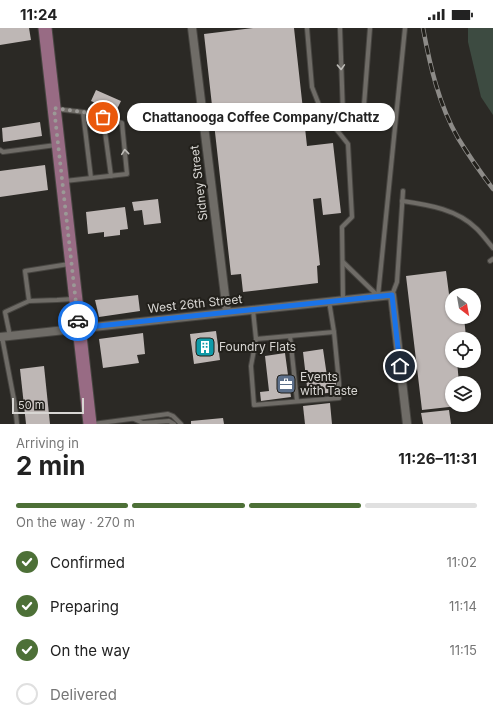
<!DOCTYPE html>
<html lang="en">
<head>
<meta charset="utf-8">
<style>
	body { margin:0; font-family:Inter,sans-serif; background:#f6f6f6; color:#222; height:100vh; display:flex; flex-direction:column; font-size:15px; white-space:nowrap }
	* { box-sizing:border-box; margin:0 }
	p { font-size:13px; color:#767676 }
	.icon { flex:none; width:22px; height:22px; fill:none; stroke:currentColor; stroke-width:2; stroke-linecap:round; stroke-linejoin:round }
	.map { position:relative; height:396px; overflow:hidden }
	.details { display:flex; flex-direction:column; background:#fff; flex:1 }
	.details>* { flex:none }
	.needle { width:26px; rotate:149deg }
	.controls { position:absolute; left:445px; top:260px; display:grid; gap:8px }
	.controls a { display:grid; place-items:center; width:36px; height:36px; border-radius:50%; background:#fff; box-shadow:0 1px 3px #0004; font-size:20px }
	.scale { position:absolute; left:12px; bottom:10px; width:72px; box-sizing:border-box; padding-left:4px; border:2px solid #d8d6d3; border-top:0; font-size:11px; line-height:14px; white-space:nowrap; color:#d8d6d3; -webkit-text-stroke:3px #22201b; paint-order:stroke }
	.pin { position:absolute; display:grid; place-items:center; width:34px; height:34px; color:#fff; margin:-17px; border:2px solid #fff; border-radius:50%; box-shadow:0 1px 4px #0007 }
	.courier { position:absolute; display:grid; place-items:center; width:40px; height:40px; margin:-20px; border:3px solid #1a73e8; border-radius:50%; background:#fff; color:#222; box-shadow:0 1px 5px #0007 }
	.bubble { position:absolute; height:28px; border-radius:14px; background:#fff; box-shadow:0 1px 3px #0004; font-size:13px; font-weight:700; line-height:28px; text-align:center }
	.headline em { font-style:normal; font-weight:700 }
	.headline div { display:flex; flex-direction:column-reverse }
	.headline { display:flex; align-items:center; justify-content:space-between; height:68px; padding:0 16px }
	h1 { font-size:26px; font-weight:700; line-height:30px }
	.bar { display:grid; grid-template-columns:repeat(4,1fr); gap:6px 4px; align-content:center; height:48px; padding:0 16px }
	.bar i { height:5px; border-radius:3px; background:#e0e0e0 }
	.bar .current { background:#4d7037 }
	.bar p { grid-column:span 4 }
	ol { padding:0 16px; list-style:none }
	li { display:flex; align-items:center; gap:12px; height:44px }
	li p { margin-inline-start:auto }
	li .icon { padding:4px; border-radius:50%; background:#4d7037; color:#fff; stroke-width:4 }
	li:last-child { color:#767676 }
	li i { width:22px; height:22px; border:2px solid #e0e0e0; border-radius:50% }
	.status { display:flex; justify-content:space-between; align-items:center; height:28px; padding:0 20px; background:#fff; direction:ltr }
	.status svg { height:11px; fill:currentColor }
	.map>svg:first-child { display:block }
	.green { fill:#3d4b41 }
	.building { fill:#beb7b5 }
	.lines { fill:none; stroke-linecap:round; stroke-linejoin:round }
	.lane-casing { stroke:#474541; stroke-width:6 }
	.street-casing { stroke:#474541; stroke-width:10 }
	.primary-casing { stroke:#474541; stroke-width:15 }
	.lane { stroke:#6f6c67; stroke-width:4 }
	.street { stroke:#6f6c67; stroke-width:8 }
	.primary { stroke:#986b84; stroke-width:13 }
	.rail-casing { stroke:#8d8b88; stroke-width:4.5 }
	.rail { stroke:#22201b; stroke-width:3; stroke-dasharray:9; stroke-linecap:butt }
	.oneway { stroke:#bebcb8 }
	.done { stroke:#9b9996; stroke-width:4; stroke-dasharray:0 7.2 }
	.route { stroke:#1a73e8; stroke-width:5 }
	.labels { text-anchor:middle; stroke-width:4; stroke-linejoin:round; paint-order:stroke }
	.street-label { font-size:12px; fill:#d8d6d3; stroke:#22201b }
	.poi-label { font-size:12px; fill:#d8d6d3; stroke:#22201b; text-anchor:start }
</style>
</head>
<body>
<div class="status"><b>11:24</b><svg viewBox="0 0 49 12"><path d="M0 12V9h3v3zM5 12V6h3v6zM10 12V3h3v9zM15 12V0h3v12zM26 1h20v11H26zM47 4h2v5h-2z"/></svg></div>
<div class="map">
<svg width="493" height="396" viewBox="0 0 493 396">
	<rect width="100%" height="100%" fill="#2b2925"/>
	<!-- green -->
	<path class="green" d="M468,0H493V87L481,69L468,14Z"/>
	<!-- building -->
	<g class="building">
		<path d="M0,0H29L31,12L0,17Z"/>
		<path d="M253,0H294L307,118L333,115L341,185L323,187L321,170L313,171L320,237L317,238L318,255L243,264L241,246L231,247L204,6Z"/>
		<path d="M96,62L121,73L116,83L112,81L111,82L91,73Z"/>
		<path d="M40,94L42,108L3,114L2,100Z"/>
		<path d="M45,137L48,162L0,169V143Z"/>
		<path d="M158,171L161,195L144,197L142,182L134,183L132,174Z"/>
		<path d="M125,179L128,201L120,202V207L104,209V204L88,206L86,184Z"/>
		<path d="M446,243L452,289H464L466,309L452,311V333H457L459,355H452V377H458V378L422,382L406,248Z"/>
		<path d="M138,267L140,283L99,289L95,272Z"/>
		<path d="M216,303L220,332L194,336L190,306Z"/>
		<path d="M143,305L145,326L137,327L139,335L103,340L99,311Z"/>
		<path d="M323,321L328,355L336,354L337,364L308,367L303,324Z"/>
		<path d="M285,325L291,369L261,373L260,364L269,363L265,328Z"/>
		<path d="M44,338L50,396H26L20,341Z"/>
		<path d="M330,375L332,396H305L303,378Z"/>
		<path d="M449,382L451,396H423L421,385Z"/>
		<path d="M223,390L224,396H191V393Z"/>
	</g>
	<g class="lines">
		<defs>
			<g id="lane">
				<path d="M307,0L312,59L321,82L348,116L352,189L342,199L343,272"/>
				<path d="M340,0L343,86L363,90L370,0"/>
				<path d="M56,81L83,84L103,89L122,95L127,146L65,153"/>
				<path d="M83,84L91,150"/>
				<path d="M103,89L111,148"/>
				<path d="M0,122L3,124L56,117"/>
				<path d="M402,173C429,177 457,181 477,201C483,207 488,214 493,220"/>
				<path d="M490,233L493,231"/>
				<path d="M343,234L378,268"/>
				<path d="M69,236L25,243L29,273L57,272L73,271"/>
				<path d="M392,267L397,254L403,163"/>
				<path d="M378,268L405,0"/>
				<path d="M253,282L256,311L334,304L329,273"/>
				<path d="M10,308L5,284L29,273"/>
				<path d="M290,308L297,373"/>
				<path d="M2,309L15,377L17,396"/>
				<path d="M256,311L251,338L254,377L339,370V355L334,304"/>
				<path d="M134,391L143,395L169,393L174,396"/>
				<path d="M93,396L168,386L173,388L181,396"/>
			</g>
			<g id="street">
				<path d="M192,0L227,284"/>
				<path d="M0,309L392,267L407,396"/>
			</g>
			<path id="primary" d="M45,0L90,396"/>
		</defs>
		<!-- lane casing -->
		<use href="#lane" class="lane-casing"/>
		<!-- street casing -->
		<use href="#street" class="street-casing"/>
		<!-- primary casing -->
		<use href="#primary" class="primary-casing"/>
		<!-- lane -->
		<use href="#lane" class="lane"/>
		<!-- street -->
		<use href="#street" class="street"/>
		<!-- primary -->
		<use href="#primary" class="primary"/>
		<defs>
			<path id="rail" d="M423,0C430,38 439,77 458,110C469,128 481,145 493,161"/>
		</defs>
		<!-- rail casing -->
		<use href="#rail" class="rail-casing"/>
		<!-- rail -->
		<use href="#rail" class="rail"/>
	</g>
	<!-- one-way arrows -->
	<defs><path id="oneway-chevron" d="M-2-3.5L2.5 0L-2 3.5" fill="none" stroke-width="1.6" stroke-linecap="round" stroke-linejoin="round"/></defs>
	<g class="oneway">
		<use href="#oneway-chevron" transform="translate(341 39) rotate(88)"/>
		<use href="#oneway-chevron" transform="translate(125 124) rotate(-96)"/>
	</g>
	<g class="lines">
		<!-- done -->
		<path class="done" d="M78,293L54,80L83,84L103,89"/>
		<!-- route -->
		<path class="route" d="M78,293L79,300L392,267L400,338"/>
	</g>
	<!-- icons -->
	<defs>
		<symbol id="building-square" viewBox="-11 -11 22 22"><rect x="-9" y="-9" width="18" height="18" rx="4" fill="#0f9aa8" stroke="#22201b"/><path d="M-4-6H4V6H1V3H-1V6H-4ZM-2.5-4.3h1.7v1.8h-1.7ZM.8-4.3h1.7v1.8H.8ZM-2.5-1h1.7V.8h-1.7ZM.8-1h1.7V.8H.8Z" fill="#fff"/></symbol>
		<symbol id="office-square" viewBox="-11 -11 22 22"><rect x="-9" y="-9" width="18" height="18" rx="4" fill="#5c6f8a" stroke="#22201b"/><path d="M-6-3h4V-5.5h4V-3h4V5H-6ZM-1-4.5V-3h2v-1.5ZM-6 0V1H6V0Z" fill="#fff"/></symbol>
	</defs>
	<g fill-rule="evenodd">
		<use href="#building-square" x="194" y="308" width="22" height="22"/>
		<use href="#office-square" x="275" y="345" width="22" height="22"/>
	</g>
	<g class="labels">
		<!-- street labels -->
		<g class="street-label">
			<text transform="translate(199 155) rotate(-97)" y="4">Sidney Street</text>
			<text transform="translate(195 276) rotate(-6)" y="4">West 26th Street</text>
		</g>
		<!-- poi labels -->
		<g class="poi-label">
			<text x="219" y="323">Foundry Flats</text>
			<text x="300" y="353">Events<tspan x="300" dy="14">with Taste</tspan></text>
		</g>
	</g>
</svg>
<div class="controls">
<a><svg class="needle" viewBox="-14 -14 28 28"><path d="M0-13l5 13h-10z" fill="#e53935"/><path d="M0 13l5-13h-10z" fill="#767676"/></svg></a>
<a><svg class="icon" aria-label="locate" viewBox="0 0 24 24"><circle cx="12" cy="12" r="6"/><path d="M12 2v4M12 18v4M2 12h4M18 12h4"/></svg></a>
<a><svg class="icon" aria-label="layers" viewBox="0 0 24 24"><path d="M12 4l9 5-9 5-9-5zM3 14l9 5 9-5"/></svg></a>
</div>
<div class="scale">50 m</div>
<div class="pin" style="left:103px;top:89px;background:#ea580c"><svg class="icon" aria-label="bag" viewBox="0 0 24 24"><path d="M5 8h14l-1 12H6zM9 8a3 3 0 0 1 6 0"/></svg></div>
<div class="pin" style="left:400px;top:338px;background:#1f2937"><svg class="icon" aria-label="home" viewBox="0 0 24 24"><path d="M3 11l9-7 9 7M6 9v11h12V9"/></svg></div>
<div class="courier" style="left:78px;top:293px"><svg class="icon" aria-label="car" viewBox="0 0 24 24"><path d="M5 17H2v-5l4-1 3-4h7l3 4 3 1v5h-3M9 17h6M6 11h13"/><circle cx="7" cy="17" r="2"/><circle cx="17" cy="17" r="2"/></svg></div>
<div class="bubble" style="left:127px;top:75px;width:268px">Chattanooga Coffee Company/Chattz</div>
</div>
<section class="details">
<div class="headline"><div><h1>2 min</h1><p>Arriving in</p></div><em>11:26–11:31</em></div>
<div class="bar"><i class="current"></i><i class="current"></i><i class="current"></i><i></i><p>On the way · 270 m</p></div>
<ol>
<li><svg class="icon" aria-label="check" viewBox="0 0 24 24"><path d="M5 12l5 5 9-10"/></svg>Confirmed<p>11:02</p></li>
<li><svg class="icon" aria-label="check" viewBox="0 0 24 24"><path d="M5 12l5 5 9-10"/></svg>Preparing<p>11:14</p></li>
<li><svg class="icon" aria-label="check" viewBox="0 0 24 24"><path d="M5 12l5 5 9-10"/></svg>On the way<p>11:15</p></li>
<li><i></i>Delivered</li>
</ol>
</section>
</body>
</html>
